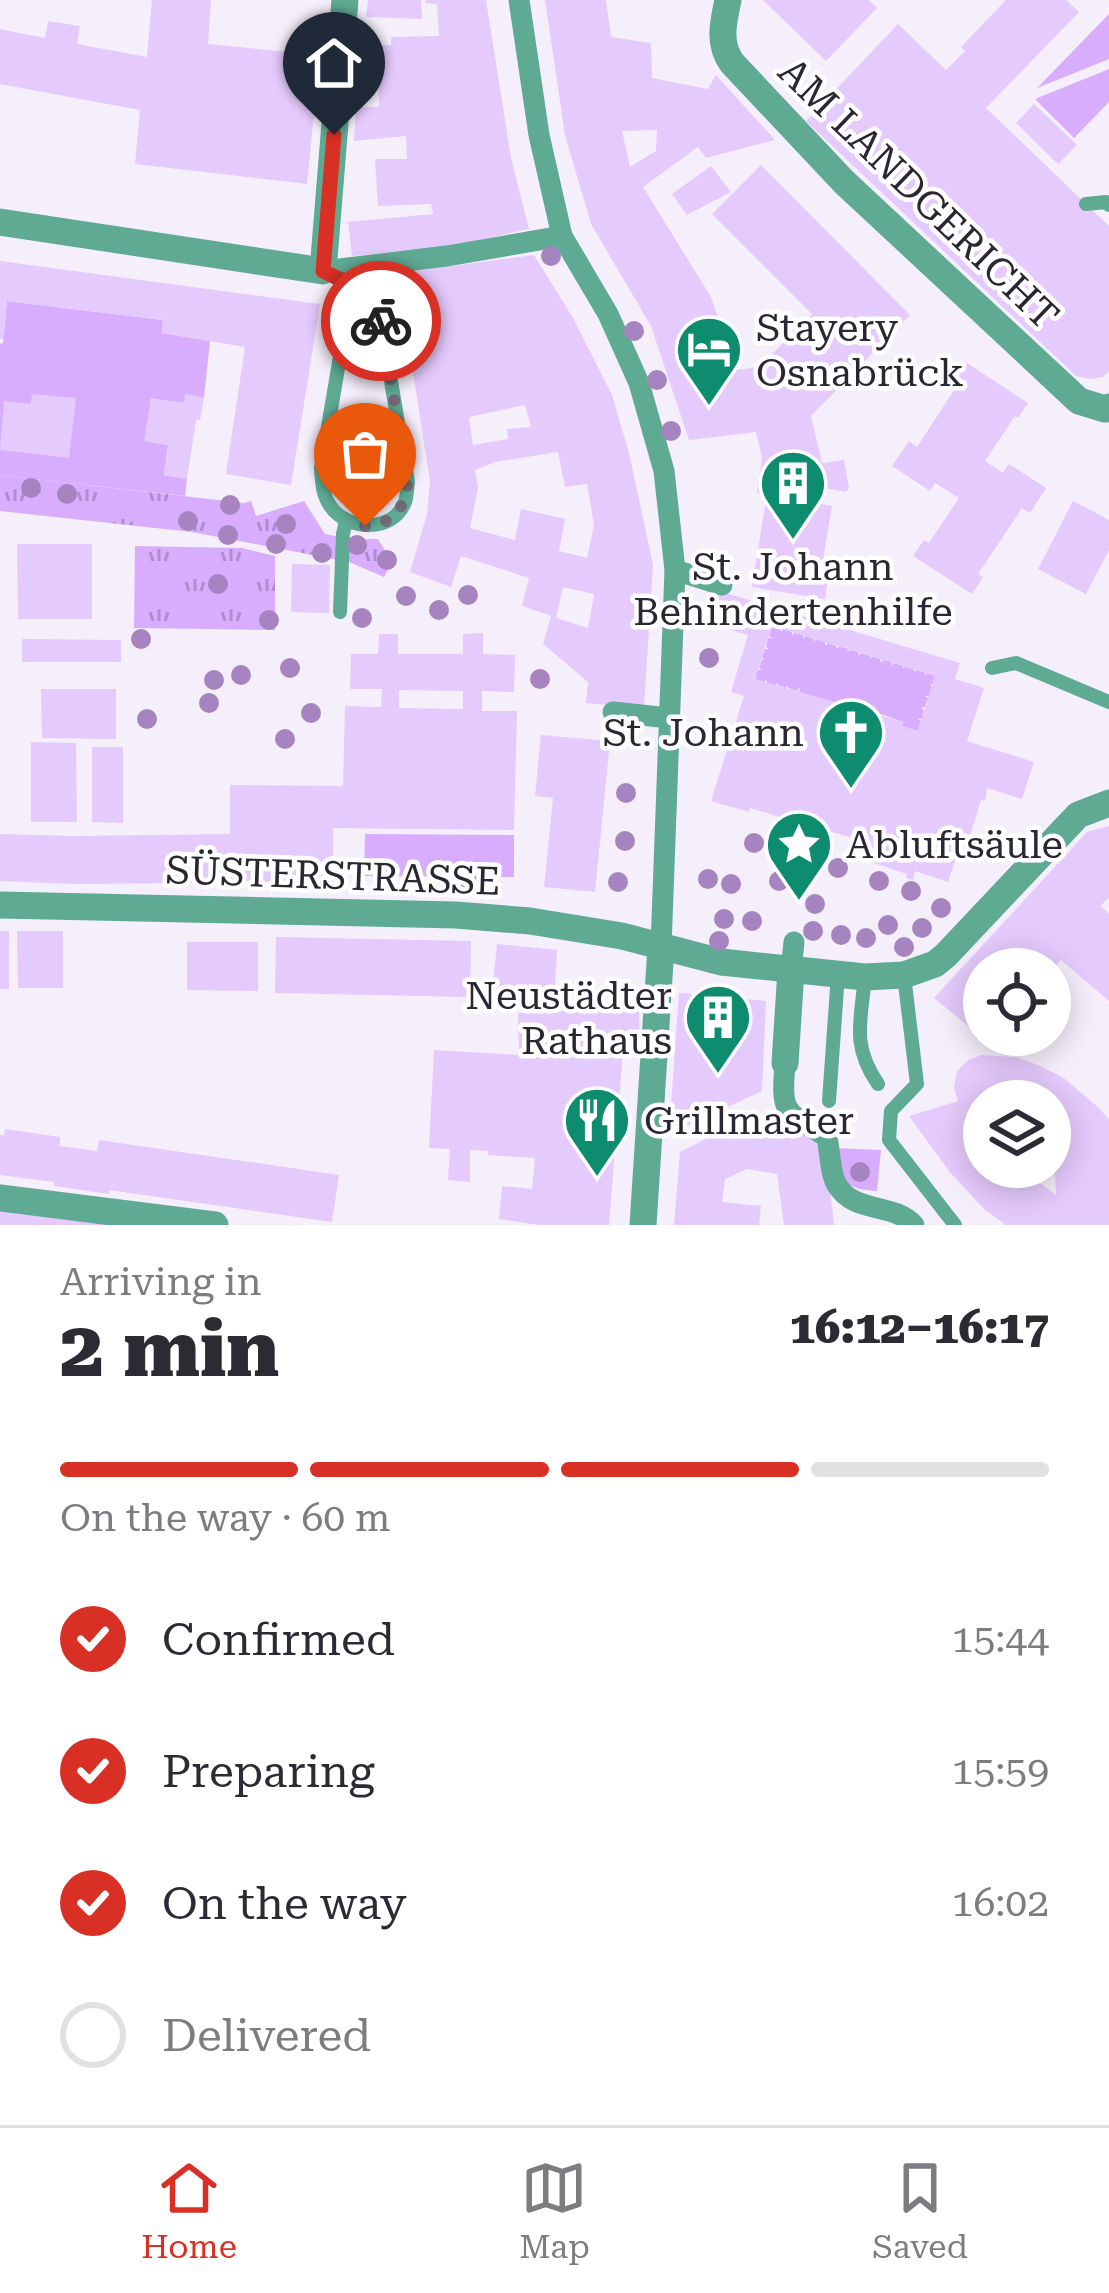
<!DOCTYPE html>
<html lang="en">
<head>
<meta charset="utf-8">
<style>
	body { margin:0; font-family:"Roboto Serif",serif; background:#f2f2f3; color:#2b2b33; height:100vh; display:flex; flex-direction:column; font-size:45px; white-space:nowrap }
	* { box-sizing:border-box; margin:0 }
	p { font-size:39px; color:#7c7c81 }
	.icon { flex:none; width:66px; height:66px; fill:none; stroke:currentColor; stroke-width:2; stroke-linecap:round; stroke-linejoin:round }
	.map { position:relative; height:1225px; overflow:hidden }
	.drawer { display:flex; flex-direction:column; background:#fff; flex:1 }
	.drawer>* { flex:none }
	.controls { position:absolute; left:963px; top:948px; display:grid; gap:24px }
	.controls a { display:grid; place-items:center; width:108px; height:108px; border-radius:50%; background:#fff; box-shadow:0 6px 30px #0003; font-size:60px }
	.pin { position:absolute; display:grid; place-items:center; width:102px; height:102px; color:#fff; margin:-123px -51px; border-radius:50% 50% 50% 0; rotate:-45deg; box-shadow:0 0 12px #0007 }
	.pin .icon { rotate:45deg }
	.courier { position:absolute; display:grid; place-items:center; width:120px; height:120px; margin:-60px; border:9px solid #d93025; border-radius:50%; background:#fff; color:#222; box-shadow:0 3px 15px #0007 }
	.overview em { font-style:normal; font-weight:800 }
	.overview div { display:flex; flex-direction:column-reverse }
	.overview { display:flex; align-items:center; justify-content:space-between; height:204px; padding:0 60px }
	h1 { font-size:78px; font-weight:800; line-height:90px }
	.bar { display:grid; grid-template-columns:repeat(4,1fr); gap:18px 12px; align-content:center; height:144px; padding:0 60px }
	.bar i { height:15px; border-radius:9px; background:#e1e1e2 }
	.bar .selected { background:#d93025 }
	.bar p { grid-column:span 4 }
	ol { padding:0 60px; list-style:none }
	li { display:flex; align-items:center; gap:36px; height:132px }
	li p { margin-inline-start:auto }
	li .icon { padding:12px; border-radius:50%; background:#d93025; color:#fff; stroke-width:4 }
	li:last-child { color:#7c7c81 }
	li i { width:66px; height:66px; border:6px solid #e1e1e2; border-radius:50% }
	.dock { display:flex; justify-content:space-around; align-items:center; height:168px; border-top:3px solid #e1e1e2; background:#fff; font-size:33px; color:#7c7c81 }
	.dock a { display:grid; justify-items:center; gap:6px }
	.dock .selected { color:#d93025 }
	.map>svg:first-child { display:block }
	.green { fill:#d8adfe }
	.park { fill:url(#park-tufts) }
	.building { fill:#e5cafd; fill-rule:evenodd }
	.lines { fill:none; stroke-linecap:round; stroke-linejoin:round }
	.service { stroke:#5faa93; stroke-width:14 }
	.pedestrian { stroke:#5faa93; stroke-width:21 }
	.minor { stroke:#5faa93; stroke-width:27 }
	.tree { fill:#a684bf }
	.done { stroke:#726c78; stroke-width:12; stroke-dasharray:0 21.6 }
	.route { stroke:#d93025; stroke-width:15 }
	.labels { text-anchor:middle; stroke-width:9; stroke-linejoin:round; paint-order:stroke }
	.street-label { font-size:39px; fill:#2c2632; stroke:#fff }
	.poi-label { font-size:39px; fill:#2c2632; stroke:#fff; text-anchor:start }
</style>
</head>
<body>
<div class="map">
<svg width="1109" height="1225" viewBox="0 0 1109 1225">
	<defs>
		<pattern id="park-tufts" width="24" height="20" patternUnits="userSpaceOnUse" patternTransform="scale(3)"><rect width="24" height="20" fill="#d8adfe"/><path d="M3 7l-1-3M5 7V3M7 7l1-3M15 17l-1-3M17 17v-4M19 17l1-3" fill="none" stroke="#af8dce"/></pattern>
	</defs>
	<rect width="100%" height="100%" fill="#f5eefb"/>
	<!-- green -->
	<g class="green">
		<path d="M1109,14V59L1037,88Z"/>
		<path d="M1109,69V102L1074,138L1035,99Z"/>
		<path d="M7,301L163,320L162,333L210,341L204,397L184,403L151,399L145,441L168,445L164,475L187,479L185,496L0,475V344L3,343Z"/>
		<path d="M772,626L781,628V632L783,629L792,632V636L794,633L803,635V639L805,636L814,639V642L816,639L825,642V646L828,643L836,646L837,649L839,646L848,649L847,652L850,650L859,652L858,656L861,653L870,656V659L872,656L880,659L881,663L883,660L892,662V666L894,663L903,665V669L905,666L914,669V672L916,670L925,672V676L927,673L935,676L932,685L929,684L932,687L929,696H925L928,698L925,707L921,708L924,710L922,719H918L921,721L918,731L902,726L903,722L861,707L859,710L799,692L800,687L797,691L788,688V685L786,688L778,685V682L776,685L767,683V679L765,682L755,679L758,670H762L759,668L762,659L765,660L762,657L765,649H769L766,647L768,638H772L769,636Z"/>
		<path d="M365,834L514,835V877L364,876Z"/>
		<path d="M836,1148L881,1150L877,1191C841,1189 842,1179 836,1148Z"/>
	</g>
	<!-- park -->
	<g class="park">
		<path d="M0,475L244,503L251,501L256,516L304,501L325,534L350,539H378L392,562L384,577L349,562L192,532L0,511Z"/>
		<path d="M135,546L242,548L275,556V630L134,628Z"/>
	</g>
	<!-- building -->
	<g class="building">
		<path d="M152,0H211L208,44L320,55L307,184L135,164L140,110L0,84V29L45,38L48,21L80,26L77,44L147,57Z"/>
		<path d="M368,0H421L422,19L366,17Z"/>
		<path d="M426,0H486L511,158L529,229L447,247L352,256L348,222L433,214L431,204L378,206L375,159H407L406,136L354,141L356,107H379L377,45H391V37L439,36L437,4L425,3Z"/>
		<path d="M545,0H606L611,37L651,43L652,78L708,89L716,75L775,140L706,158L698,147L643,187L711,297L736,370L759,367L812,314L712,214L761,165L910,315L811,416L822,463L844,460L849,488L846,492L819,487L816,503L832,506L820,578L828,580L825,599L752,587L767,494L757,493L762,458L756,432L689,440L651,326L591,224L565,135ZM657,130L656,151L630,167L622,131Z"/>
		<path d="M763,0H869L877,8L826,61Z"/>
		<path d="M1006,0H1066L1079,12L986,108L1109,226V371L1103,377L1090,379L1076,376L806,121L898,24L946,70L965,51L961,47Z"/>
		<path d="M1034,104L1077,145L1058,164L1016,123Z"/>
		<path d="M711,166L731,192L687,215L672,194Z"/>
		<path d="M534,255L573,318L612,395L629,453L653,565L644,708L586,703L588,682L543,644L551,616L522,606L529,578L461,556L451,587L410,572L427,514L430,481L414,379L392,274ZM525,405L531,427L507,429L508,439L473,445L469,417ZM558,452L565,487L587,484L594,525L587,558L559,551L565,519L521,509L515,540L470,528L478,487L475,470L495,462ZM563,587L594,594L588,628L556,618Z"/>
		<path d="M0,261L320,304L291,485L226,474L245,347L162,333L163,320L7,301L3,339H0Z"/>
		<path d="M967,363L1028,403L1018,418L1015,416L985,461L1003,473L1009,464L1046,488L1030,513L1022,508L978,574L983,577L972,594L913,556L924,540L929,543L959,498L935,483L930,491L892,466L909,441L917,447L960,381L956,379Z"/>
		<path d="M32,394L76,398L69,458L0,450L4,401L31,404Z"/>
		<path d="M185,394L204,397L200,420H196L187,479L164,475L168,445L144,441L151,398L184,403Z"/>
		<path d="M1073,501L1109,520V550L1086,594L1038,569Z"/>
		<path d="M17,544H92V619H18Z"/>
		<path d="M292,564L330,565L329,613L291,612Z"/>
		<path d="M719,591L960,663L955,679L984,688L967,741L1034,762L1022,799L987,788L985,801L981,800L967,846L971,847L969,854L959,849L948,882L915,871L913,880L906,878L907,874L862,859L860,862L853,860L856,853L859,854L864,841L828,831L826,840L819,838L822,829L786,819L784,828L777,826L780,817L750,808L749,812L711,801L743,699L744,696L731,692L748,635L709,624ZM772,626L935,676L918,731L902,726L903,722L755,679Z"/>
		<path d="M483,633V654L515,655L514,692L482,691V711H517L514,830L333,828V882L76,884L0,881V834L76,836L230,834V785L343,786L345,706L381,707L382,689H350L351,654H378L379,634H398V654H463V634ZM399,690L463,691V709L399,708Z"/>
		<path d="M22,639L121,640V662H22Z"/>
		<path d="M41,689H116V739L42,738Z"/>
		<path d="M541,735L610,741L595,892L544,887L553,798L535,796Z"/>
		<path d="M31,742L76,743L77,822H31Z"/>
		<path d="M92,747H123V823L92,822Z"/>
		<path d="M1109,826V898L1100,906L1109,914V1001L1061,960L1053,969H984V1035H991L986,1041L934,998L1087,832Z"/>
		<rect x="0" y="931" width="9" height="58"/>
		<path d="M17,931H63V988H18Z"/>
		<path d="M276,937L471,941L470,997L275,993Z"/>
		<path d="M187,942H258V991L187,990Z"/>
		<path d="M497,944L557,950L554,1001L492,994Z"/>
		<path d="M679,993L766,1001L762,1091L669,1134Z"/>
		<path d="M639,1008L640,1050L623,1051L609,1225H539L499,1219L502,1186L532,1189L535,1158L488,1155V1151L470,1150V1182L448,1180L450,1149L429,1148L434,1050L519,1055L518,1013Z"/>
		<path d="M981,1055L1015,1057L1041,1066L1065,1079L1100,1109L1109,1120V1225H1006L985,1210L949,1171L909,1116L958,1101L954,1088L957,1071L967,1061ZM984,1101H1050V1132L1053,1134L1056,1195L1019,1167H984Z"/>
		<path d="M790,1121L825,1144L834,1225H784L777,1174L747,1169L725,1179L722,1202L761,1206L759,1225H674L680,1152L737,1123Z"/>
		<path d="M5,1129L60,1137V1146L97,1151L99,1140L339,1175L332,1222L109,1190V1194L54,1186V1182L0,1175V1135L4,1136Z"/>
		<path d="M0,1204L147,1225H0Z"/>
	</g>
	<g class="lines">
		<!-- service -->
		<g class="service">
			<path d="M1086,204L1106,202L1109,205"/>
			<path d="M327,273C357,290 363,281 380,316L408,482C407,489 407,496 405,502C393,533 348,531 331,507C322,495 322,482 321,468L349,304L341,280"/>
			<path d="M340,612L343,534L346,521"/>
			<path d="M992,668L1016,663L1109,702"/>
			<path d="M904,975L917,1084L891,1111L889,1140L955,1225"/>
			<path d="M865,977C861,1021 851,1045 878,1084"/>
			<path d="M829,1101L838,974"/>
		</g>
		<!-- pedestrian -->
		<g class="pedestrian">
			<path d="M519,0L539,135L562,236L608,314L639,383L664,471L675,570L661,947"/>
			<path d="M323,271L447,256L562,236"/>
			<path d="M675,570L722,585"/>
			<path d="M613,712L669,718"/>
			<path d="M791,970L794,942"/>
			<path d="M785,1063C781,1115 784,1110 827,1137C830,1151 830,1174 837,1185C854,1214 893,1202 914,1225"/>
		</g>
		<!-- minor -->
		<g class="minor">
			<path d="M728,0C723,23 718,44 732,63L844,182L1079,401L1105,409L1109,407"/>
			<path d="M0,222L323,271L345,0"/>
			<path d="M0,905L456,915L530,921L622,936L721,962L865,977L904,975L935,964L946,955L1078,815L1109,803"/>
			<path d="M785,1063L791,970"/>
			<path d="M0,1198L215,1225"/>
			<path d="M643,1225L661,947"/>
		</g>
	</g>
	<!-- trees -->
	<g class="tree">
		<circle cx="551" cy="256" r="10"/>
		<circle cx="364" cy="309" r="10"/>
		<circle cx="394" cy="329" r="10"/>
		<circle cx="634" cy="331" r="10"/>
		<circle cx="355" cy="356" r="10"/>
		<circle cx="657" cy="380" r="10"/>
		<circle cx="361" cy="415" r="10"/>
		<circle cx="671" cy="431" r="10"/>
		<circle cx="361" cy="457" r="10"/>
		<circle cx="370" cy="480" r="10"/>
		<circle cx="31" cy="488" r="10"/>
		<circle cx="67" cy="494" r="10"/>
		<circle cx="230" cy="505" r="10"/>
		<circle cx="188" cy="521" r="10"/>
		<circle cx="286" cy="524" r="10"/>
		<circle cx="228" cy="535" r="10"/>
		<circle cx="276" cy="544" r="10"/>
		<circle cx="357" cy="545" r="10"/>
		<circle cx="322" cy="553" r="10"/>
		<circle cx="387" cy="560" r="10"/>
		<circle cx="218" cy="584" r="10"/>
		<circle cx="468" cy="595" r="10"/>
		<circle cx="406" cy="596" r="10"/>
		<circle cx="439" cy="610" r="10"/>
		<circle cx="362" cy="618" r="10"/>
		<circle cx="269" cy="620" r="10"/>
		<circle cx="141" cy="639" r="10"/>
		<circle cx="709" cy="658" r="10"/>
		<circle cx="290" cy="668" r="10"/>
		<circle cx="241" cy="675" r="10"/>
		<circle cx="540" cy="679" r="10"/>
		<circle cx="214" cy="680" r="10"/>
		<circle cx="209" cy="703" r="10"/>
		<circle cx="311" cy="713" r="10"/>
		<circle cx="147" cy="719" r="10"/>
		<circle cx="285" cy="739" r="10"/>
		<circle cx="626" cy="793" r="10"/>
		<circle cx="625" cy="841" r="10"/>
		<circle cx="754" cy="843" r="10"/>
		<circle cx="793" cy="855" r="10"/>
		<circle cx="838" cy="868" r="10"/>
		<circle cx="708" cy="879" r="10"/>
		<circle cx="779" cy="881" r="10"/>
		<circle cx="879" cy="881" r="10"/>
		<circle cx="468" cy="882" r="10"/>
		<circle cx="618" cy="882" r="10"/>
		<circle cx="731" cy="884" r="10"/>
		<circle cx="911" cy="891" r="10"/>
		<circle cx="815" cy="904" r="10"/>
		<circle cx="941" cy="908" r="10"/>
		<circle cx="724" cy="919" r="10"/>
		<circle cx="752" cy="921" r="10"/>
		<circle cx="888" cy="925" r="10"/>
		<circle cx="922" cy="928" r="10"/>
		<circle cx="813" cy="931" r="10"/>
		<circle cx="841" cy="935" r="10"/>
		<circle cx="866" cy="938" r="10"/>
		<circle cx="719" cy="941" r="10"/>
		<circle cx="904" cy="947" r="10"/>
		<circle cx="860" cy="1172" r="10"/>
	</g>
	<g class="lines">
		<!-- done -->
		<path class="done" d="M365,526C395,523 403,511 408,482L381,321"/>
		<!-- route -->
		<path class="route" d="M334,135L323,271C353,287 369,284 381,321"/>
	</g>
	<!-- icons -->
	<defs>
		<symbol id="hotel-pin" viewBox="-11 -11 22 30"><path d="M0 17L-7.5 6A9.5 9.5 0 1 1 7.5 6Z" fill="#0d8c70" stroke="#fff"/><path d="M-6-4.5h1.5V1H6V5H4.5V3h-9V5H-6ZM-4 0a1.8 1.8 0 1 1 3.6 0ZM.5 0V-2.5h3Q6-2.5 6 0Z" fill="#fff"/></symbol>
		<symbol id="building-pin" viewBox="-11 -11 22 30"><path d="M0 17L-7.5 6A9.5 9.5 0 1 1 7.5 6Z" fill="#0d8c70" stroke="#fff"/><path d="M-4-6H4V6H1V3H-1V6H-4ZM-2.5-4.3h1.7v1.8h-1.7ZM.8-4.3h1.7v1.8H.8ZM-2.5-1h1.7V.8h-1.7ZM.8-1h1.7V.8H.8Z" fill="#fff"/></symbol>
		<symbol id="church-pin" viewBox="-11 -11 22 30"><path d="M0 17L-7.5 6A9.5 9.5 0 1 1 7.5 6Z" fill="#0d8c70" stroke="#fff"/><path d="M-1.2-6h2.4v3.5h3.3v2.4h-3.3V6h-2.4V-.1h-3.3v-2.4h3.3Z" fill="#fff"/></symbol>
		<symbol id="sight-pin" viewBox="-11 -11 22 30"><path d="M0 17L-7.5 6A9.5 9.5 0 1 1 7.5 6Z" fill="#0d8c70" stroke="#fff"/><path d="M0-6L1.8-2.2L6-1.7L2.9 1.2L3.7 5.4L0 3.3L-3.7 5.4L-2.9 1.2L-6-1.7L-1.8-2.2Z" fill="#fff"/></symbol>
		<symbol id="restaurant-pin" viewBox="-11 -11 22 30"><path d="M0 17L-7.5 6A9.5 9.5 0 1 1 7.5 6Z" fill="#0d8c70" stroke="#fff"/><path d="M-5-6h1v4h1v-4h1v4h1v-4h1v5L-1.5 .5V6h-2V.5L-5-1ZM5-6V6H3V1.5H1.5Q1.5-4 5-6Z" fill="#fff"/></symbol>
	</defs>
	<g fill-rule="evenodd">
		<use href="#hotel-pin" x="671" y="311" width="76" height="104"/>
		<use href="#building-pin" x="755" y="445" width="76" height="104"/>
		<use href="#church-pin" x="813" y="694" width="76" height="104"/>
		<use href="#sight-pin" x="761" y="806" width="76" height="104"/>
		<use href="#building-pin" x="680" y="979" width="76" height="104"/>
		<use href="#restaurant-pin" x="559" y="1082" width="76" height="104"/>
	</g>
	<g class="labels">
		<!-- street labels -->
		<g class="street-label">
			<text transform="translate(919 193) rotate(44)" y="14">AM LANDGERICHT</text>
			<text transform="translate(333 875) rotate(2)" y="14">SÜSTERSTRASSE</text>
		</g>
		<!-- poi labels -->
		<g class="poi-label">
			<text x="756" y="341">Stayery<tspan x="756" dy="45">Osnabrück</tspan></text>
			<text x="793" y="580" text-anchor="middle">St. Johann<tspan x="793" dy="45">Behindertenhilfe</tspan></text>
			<text x="804" y="746" text-anchor="end">St. Johann</text>
			<text x="846" y="858">Abluftsäule</text>
			<text x="672" y="1009" text-anchor="end">Neustädter<tspan x="672" dy="45">Rathaus</tspan></text>
			<text x="644" y="1134">Grillmaster</text>
		</g>
	</g>
</svg>
<div class="controls">
<a><svg class="icon" aria-label="locate" viewBox="0 0 24 24"><circle cx="12" cy="12" r="6"/><path d="M12 2v4M12 18v4M2 12h4M18 12h4"/></svg></a>
<a><svg class="icon" aria-label="layers" viewBox="0 0 24 24"><path d="M12 4l9 5-9 5-9-5zM3 14l9 5 9-5"/></svg></a>
</div>
<div class="pin" style="left:365px;top:526px;background:#ea580c"><svg class="icon" aria-label="bag" viewBox="0 0 24 24"><path d="M5 8h14l-1 12H6zM9 8a3 3 0 0 1 6 0"/></svg></div>
<div class="pin" style="left:334px;top:135px;background:#1f2937"><svg class="icon" aria-label="home" viewBox="0 0 24 24"><path d="M3 11l9-7 9 7M6 9v11h12V9"/></svg></div>
<div class="courier" style="left:381px;top:321px"><svg class="icon" aria-label="bike" viewBox="0 0 24 24"><circle cx="6" cy="16" r="4"/><circle cx="18" cy="16" r="4"/><path d="M6 16l4-8h5l3 8M10 8l3 8H6M13 5h3"/></svg></div>
</div>
<section class="drawer">
<div class="overview"><div><h1>2 min</h1><p>Arriving in</p></div><em>16:12–16:17</em></div>
<div class="bar"><i class="selected"></i><i class="selected"></i><i class="selected"></i><i></i><p>On the way · 60 m</p></div>
<ol>
<li><svg class="icon" aria-label="check" viewBox="0 0 24 24"><path d="M5 12l5 5 9-10"/></svg>Confirmed<p>15:44</p></li>
<li><svg class="icon" aria-label="check" viewBox="0 0 24 24"><path d="M5 12l5 5 9-10"/></svg>Preparing<p>15:59</p></li>
<li><svg class="icon" aria-label="check" viewBox="0 0 24 24"><path d="M5 12l5 5 9-10"/></svg>On the way<p>16:02</p></li>
<li><i></i>Delivered</li>
</ol>
</section>
<nav class="dock">
<a class="selected"><svg class="icon" aria-label="home" viewBox="0 0 24 24"><path d="M3 11l9-7 9 7M6 9v11h12V9"/></svg>Home</a>
<a><svg class="icon" aria-label="map" viewBox="0 0 24 24"><path d="M3 6l6-2 6 2 6-2v14l-6 2-6-2-6 2zM9 4v14M15 6v14"/></svg>Map</a>
<a><svg class="icon" aria-label="saved" viewBox="0 0 24 24"><path d="M7 4h10v16l-5-4-5 4z"/></svg>Saved</a>
</nav>
</body>
</html>
